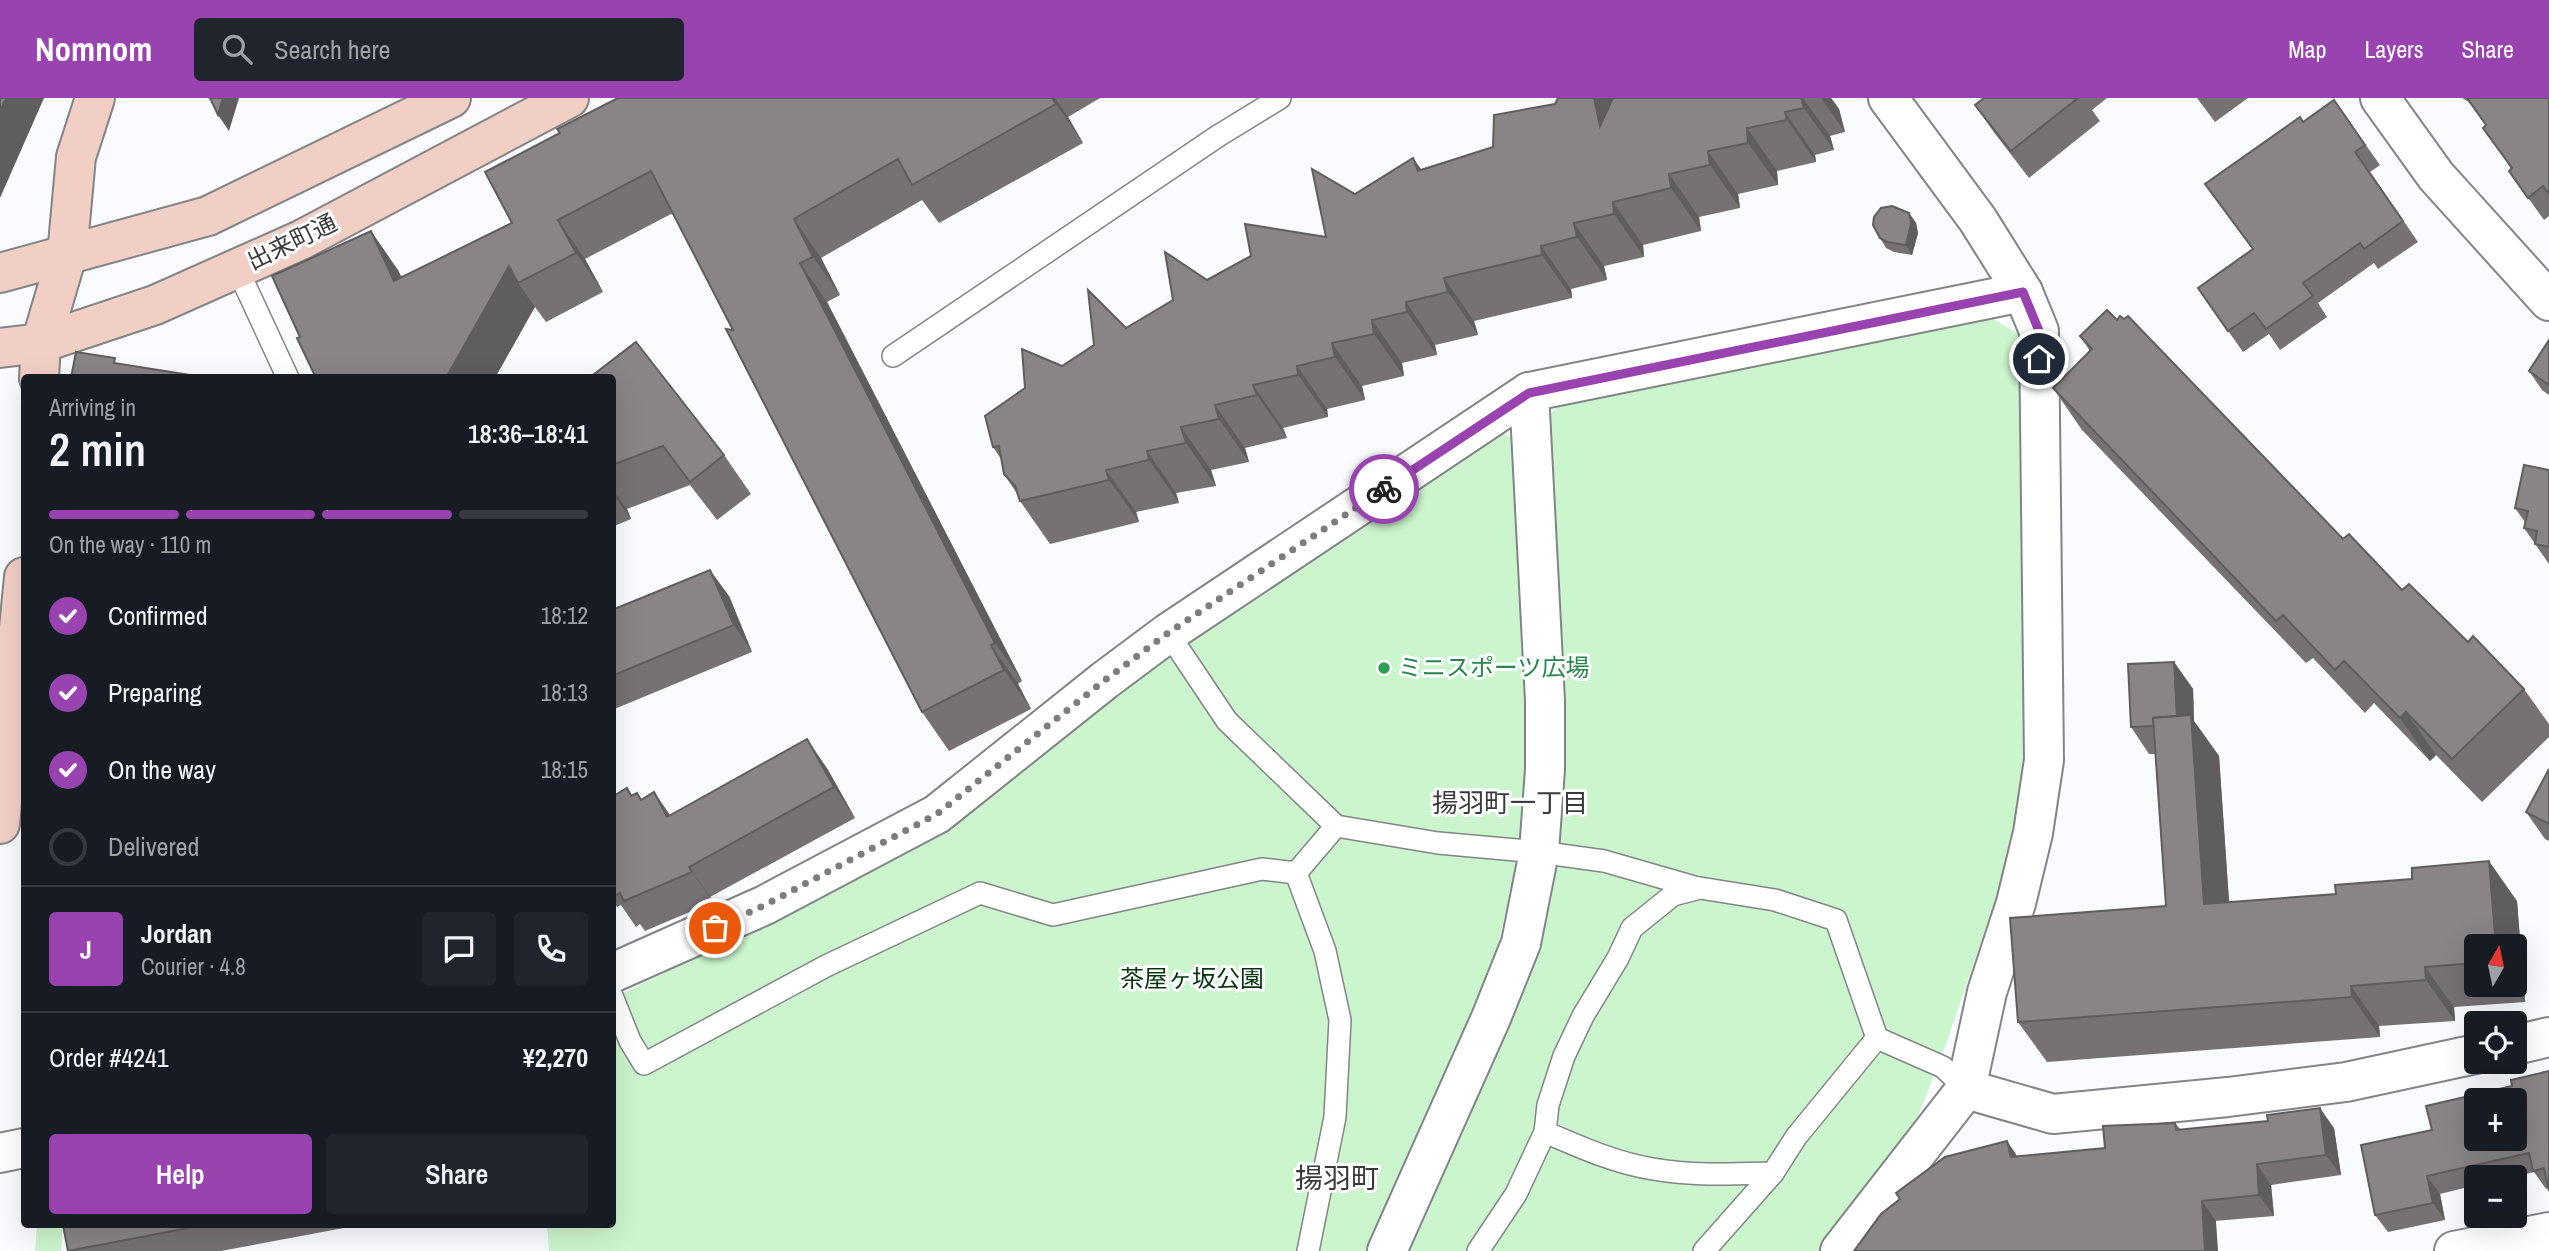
<!DOCTYPE html>
<html lang="en">
<head>
<meta charset="utf-8">
<style>
	body { margin:0; font-family:"Archivo Narrow","Noto Sans JP",sans-serif; background:#20242c; color:#f1f3f6; height:100vh; display:flex; flex-direction:column; font-size:26px; white-space:nowrap }
	* { box-sizing:border-box; margin:0 }
	p { font-size:23px; color:#9ea1a6 }
	.icon { flex:none; width:38px; height:38px; fill:none; stroke:currentColor; stroke-width:2; stroke-linecap:round; stroke-linejoin:round }
	.map { position:relative; flex:1; overflow:hidden }
	.details { position:absolute; left:21px; top:276px; width:595px; height:854px; display:flex; flex-direction:column; background:#171b24; border-radius:7px; box-shadow:0 7px 28px #0002 }
	.details>* { flex:none }
	.needle { width:46px; rotate:9deg }
	.buttons { position:absolute; left:2464px; top:836px; display:grid; gap:14px }
	.buttons a { display:grid; place-items:center; width:63px; height:63px; border-radius:7px; background:#171b24; box-shadow:0 7px 28px #0002; font-size:35px }
	.pin { position:absolute; display:grid; place-items:center; width:60px; height:60px; color:#fff; margin:-30px; border:4px solid #fff; border-radius:50%; box-shadow:0 2px 7px #0007 }
	.courier { position:absolute; display:grid; place-items:center; width:70px; height:70px; margin:-35px; border:5px solid #9943b0; border-radius:50%; background:#fff; color:#222; box-shadow:0 2px 9px #0007 }
	.head em { font-style:normal; font-weight:600 }
	.head div { display:flex; flex-direction:column-reverse }
	.head { display:flex; align-items:center; justify-content:space-between; height:119px; padding:0 28px }
	h1 { font-size:46px; font-weight:600; line-height:52px }
	.bar { display:grid; grid-template-columns:repeat(4,1fr); gap:10px 7px; align-content:center; height:84px; padding:0 28px }
	.bar i { height:9px; border-radius:5px; background:#363941 }
	.bar .current { background:#9943b0 }
	.bar p { grid-column:span 4 }
	.line { display:flex; align-items:center; gap:18px; padding:0 28px; border-top:2px solid #363941 }
	.line div { flex:1 }
	.round { display:grid; place-items:center; flex:none; width:74px; height:74px; border-radius:7px; background:#20242c }
	ol { padding:0 28px; list-style:none }
	li { display:flex; align-items:center; gap:21px; height:77px }
	li p { margin-inline-start:auto }
	li .icon { padding:7px; border-radius:50%; background:#9943b0; color:#fff; stroke-width:4 }
	li:last-child { color:#9ea1a6 }
	li i { width:38px; height:38px; border:4px solid #363941; border-radius:50% }
	.cta { display:flex; gap:14px; margin-top:auto; padding:14px 28px }
	.cta a { flex:1; height:80px; border-radius:7px; background:#9943b0; color:#fff; font-size:28px; font-weight:600; line-height:80px; text-align:center }
	.cta a+a { background:#20242c; color:#f1f3f6 }
	header { display:flex; align-items:center; gap:42px; box-sizing:border-box; height:98px; padding:0 35px; background:#9943b0; color:#fff }
	header strong { font-size:33px }
	nav { display:flex; gap:38px; margin-inline-start:auto; font-size:24px }
	.search { width:490px; height:63px; background:#20242c; display:flex; align-items:center; gap:18px; box-sizing:border-box; padding:0 24px; border-radius:7px; color:#9ea1a6; font-size:26px }
	.map>svg:first-child { display:block }
	.green { fill:#cbf5cd }
	.lines { fill:none; stroke-linecap:round; stroke-linejoin:round }
	.lane-casing { stroke:#828488; stroke-width:24 }
	.street-casing { stroke:#828488; stroke-width:42 }
	.secondary-casing { stroke:#828488; stroke-width:42 }
	.lane { stroke:#fff; stroke-width:21 }
	.street { stroke:#fff; stroke-width:38 }
	.secondary { stroke:#f2cfc5; stroke-width:38 }
	.wall { fill:#767273; fill-rule:evenodd }
	.shaded-wall { fill:#605d5e }
	.building { fill:#898586; stroke:#605d5e; stroke-width:2; fill-rule:evenodd }
	.done { stroke:#7c7d7f; stroke-width:7; stroke-dasharray:0 12.6 }
	.route { stroke:#9943b0; stroke-width:9 }
	.leisure-dot { fill:#2e9e5b; stroke:#fff; stroke-width:2.5 }
	.labels { text-anchor:middle; stroke-width:6; stroke-linejoin:round; paint-order:stroke }
	.street-label { font-size:24px; fill:#38393b; stroke:#fff }
	.leisure-label { font-size:24px; fill:#27864d; stroke:#fff; text-anchor:start }
	.park-label { font-size:24px; fill:#03340d; stroke:#fff }
	.neighbourhood-label { font-size:26px; fill:#38393b; stroke:#fff }
	.quarter-label { font-size:28px; fill:#38393b; stroke:#fff }
</style>
</head>
<body>
<header>
<strong>Nomnom</strong>
<div class="search"><svg class="icon" aria-label="search" viewBox="0 0 24 24"><circle cx="10" cy="10" r="6"/><path d="M15 15l6 6"/></svg>Search here</div>
<nav><a>Map</a><a>Layers</a><a>Share</a></nav>
</header>
<div class="map">
<svg width="2549" height="1153" viewBox="0 0 2549 1153">
	<rect width="100%" height="100%" fill="#f9fbfe"/>
	<!-- green -->
	<g class="green">
		<path d="M1991,220L2021,237L2026,664L2013,750L1946,946L1918,1018L1819,1153H1406L1502,938L1541,841L1551,805L1562,717L1564,631L1548,319L1564,300Z"/>
		<path d="M1502,336L1510,338L1514,343L1526,621V671L1517,765L1493,868L1371,1153H549L547,1127H612L613,900L669,873L947,728L1150,567L1391,409L1471,351L1493,338Z"/>
		<path d="M37,1127H63L61,1153H35Z"/>
	</g>
	<g class="lines">
		<defs>
			<g id="lane">
				<path d="M237,170L288,280"/>
				<path d="M893,258L1218,38L1280,0"/>
				<path d="M1168,535L1227,623L1336,728L1438,745L1539,754L1604,763L1698,790"/>
				<path d="M612,898L630,943L644,966L826,868L980,795L1053,817L1262,771L1296,775"/>
				<path d="M1545,1034C1580,1049 1615,1065 1653,1071C1693,1078 1733,1076 1773,1075"/>
				<path d="M1308,1153L1335,1019L1340,922L1325,853L1296,775L1336,728"/>
				<path d="M1478,1153L1516,1096L1545,1034L1548,1007L1564,958L1583,918L1618,860L1632,830L1673,797L1700,790L1775,802L1836,822L1877,940"/>
				<path d="M1704,1153L1773,1075L1796,1039L1877,940L1943,969L1966,991"/>
			</g>
			<g id="street">
				<path d="M2380,0L2436,78L2549,203"/>
				<path d="M612,875L765,807L937,716L1105,582L1168,535L1529,294L2023,194"/>
				<path d="M2515,947L2549,939"/>
				<path d="M1966,991L2053,1016L2228,999L2346,984L2476,956"/>
				<path d="M0,1055L24,1050"/>
				<path d="M1387,1153L1491,920L1521,845L1539,754L1545,671V603L1529,294"/>
				<path d="M1840,1153L1966,991L1987,894L2016,805L2033,735L2044,662L2039,233L2023,194L1978,122L1888,0"/>
				<path d="M2454,1153L2549,1134"/>
			</g>
			<g id="secondary">
				<path d="M0,175L208,118L451,0"/>
				<path d="M0,250L41,245L155,207L301,142L569,0"/>
				<path d="M39,280L41,245L67,157L76,59L95,0"/>
				<path d="M0,726L24,479"/>
			</g>
		</defs>
		<!-- lane casing -->
		<use href="#lane" class="lane-casing"/>
		<!-- street casing -->
		<use href="#street" class="street-casing"/>
		<!-- secondary casing -->
		<use href="#secondary" class="secondary-casing"/>
		<!-- lane -->
		<use href="#lane" class="lane"/>
		<!-- street -->
		<use href="#street" class="street"/>
		<!-- secondary -->
		<use href="#secondary" class="secondary"/>
	</g>
	<!-- wall -->
	<g class="wall">
		<path d="M618,0H1100L1068,19L1083,45L939,125L922,102L821,160L840,197L827,204L1022,583L1018,586L1031,611L949,653L922,614L733,232L673,115L585,161L603,194L546,224L535,209L316,280L398,172L402,180L512,125L560,35Z"/>
		<path d="M1558,0H1831L1839,11L1845,34L1830,38L1834,52L1815,57L1816,64L1777,73L1778,87L1738,96L1740,110L1699,119L1701,133L1643,147L1644,159L1604,168L1607,182L1571,191L1572,200L1474,223L1478,237L1435,247L1437,257L1402,265L1404,278L1362,288L1365,302L1327,311L1328,319L1283,330L1287,340L1245,350L1249,364L1211,372L1216,388L1176,395L1179,405L1136,414L1139,424L1050,446L1020,403L1018,397L1004,376L1001,361L993,349L1062,268L1207,182L1326,139L1355,96L1413,60L1421,71L1493,49L1555,6Z"/>
		<path d="M1984,0H2107L2092,12L2100,23L2029,80L1993,33L1975,7Z"/>
		<path d="M2197,0H2248L2215,24Z"/>
		<path d="M2462,0H2549V118L2544,122L2509,73L2511,71L2486,27L2469,4Z"/>
		<path d="M2334,2L2380,67L2370,74L2418,144L2378,171L2374,165L2318,205L2327,219L2280,252L2269,236L2243,254L2198,190L2252,152L2303,24Z"/>
		<path d="M1909,115L1916,125L1918,135L1912,157L1894,154L1886,150L1880,140Z"/>
		<path d="M2080,238L2343,441L2402,492L2524,591L2549,626V639L2482,704L2436,657L2430,663L2374,605L2365,615L2313,560L2306,565L2082,332L2053,290L2090,253Z"/>
		<path d="M2549,242V297L2542,292L2529,273Z"/>
		<path d="M612,280L724,357L751,396L717,422L690,387L627,411L631,421L612,429Z"/>
		<path d="M2549,372V466L2524,430L2525,424L2515,410Z"/>
		<path d="M729,498L752,554L612,612V512Z"/>
		<path d="M2174,564L2193,591L2194,623L2219,658L2229,804L2517,803L2525,904L2454,909L2455,923L2379,928L2380,939L2047,964L2018,924L2166,808L2155,656H2149L2131,629ZM2476,849H2515V887H2476Z"/>
		<path d="M807,641L828,672L855,720L710,799L713,804L645,833L640,826L636,829L621,807L617,809L612,803V699L627,690L632,697L642,701L654,694L670,717Z"/>
		<path d="M2549,671V743L2545,741L2526,714Z"/>
		<path d="M2549,973L2548,1090L2546,1091L2534,1074L2508,1080H2476V1087L2440,1096L2445,1122L2388,1134L2375,1117L2432,1032L2512,988Z"/>
		<path d="M2175,1025L2180,1031L2334,1030L2341,1077L2271,1087L2274,1118L1854,1153L2007,1043L2017,1058L2105,1050Z"/>
		<path d="M63,1127H360L221,1153H68Z"/>
	</g>
	<!-- shaded-wall -->
	<g class="shaded-wall">
		<path d="M6,0H44L0,100V13Z"/>
		<path d="M223,0H239L229,33L218,17Z"/>
		<path d="M1052,0H1055L1068,19L1083,45Z"/>
		<path d="M1594,0H1614L1600,28Z"/>
		<path d="M1801,0H1803L1830,38L1834,52L1804,10Z"/>
		<path d="M1821,0H1831L1839,11L1845,34Z"/>
		<path d="M1785,14L1815,57L1816,64L1787,22Z"/>
		<path d="M1747,30L1777,73L1778,87L1748,45Z"/>
		<path d="M1708,53L1738,96L1740,110L1710,67Z"/>
		<path d="M1413,60L1443,103L1418,73Z"/>
		<path d="M1669,76L1699,119L1701,133L1671,90Z"/>
		<path d="M1613,104L1643,147L1644,159L1614,116Z"/>
		<path d="M1909,115L1916,125L1918,135L1912,157L1906,147Z"/>
		<path d="M794,121L821,160L840,197L813,159Z"/>
		<path d="M558,122L585,161L603,194L576,155Z"/>
		<path d="M1574,125L1604,168L1607,182L1577,139Z"/>
		<path d="M371,133L398,172L421,222L394,183Z"/>
		<path d="M1541,148L1571,191L1572,200L1542,157Z"/>
		<path d="M800,165L827,204L1022,583L995,545Z"/>
		<path d="M509,168L518,185L535,209L495,280H446Z"/>
		<path d="M1444,180L1474,223L1478,237L1448,194Z"/>
		<path d="M1406,204L1435,247L1437,257L1407,214Z"/>
		<path d="M1372,222L1402,265L1404,278L1374,236Z"/>
		<path d="M1332,245L1362,288L1365,302L1335,259Z"/>
		<path d="M1297,268L1327,311L1328,319L1298,277Z"/>
		<path d="M1253,287L1283,330L1287,340L1257,297Z"/>
		<path d="M1215,307L1245,350L1249,364L1219,321Z"/>
		<path d="M1181,329L1211,372L1216,388L1186,345Z"/>
		<path d="M1147,353L1176,395L1179,405L1149,362Z"/>
		<path d="M1106,372L1136,414L1139,424L1109,382Z"/>
		<path d="M612,391L627,411L631,421L612,395Z"/>
		<path d="M710,472L729,498L752,554L734,527Z"/>
		<path d="M991,547L1018,586L1031,611L1004,572Z"/>
		<path d="M2174,564L2193,591L2194,623L2219,658L2232,846L2204,806L2177,628Z"/>
		<path d="M2406,614L2436,657L2430,663L2400,620Z"/>
		<path d="M807,641L828,672L855,720L834,689Z"/>
		<path d="M654,694L675,725L667,719Z"/>
		<path d="M2489,763L2517,803L2525,904L2513,887H2515V849H2496Z"/>
		<path d="M689,769L710,799L713,804L692,774Z"/>
		<path d="M2425,869L2454,909L2455,923L2426,882Z"/>
		<path d="M2351,888L2379,928L2380,939L2352,899Z"/>
		<path d="M2320,1010L2334,1030L2341,1077L2326,1057Z"/>
		<path d="M2007,1043L2021,1064L2011,1059Z"/>
		<path d="M2257,1066L2271,1087L2274,1118L2259,1097Z"/>
		<path d="M2427,1078L2440,1096L2445,1122L2433,1105Z"/>
		<path d="M2202,1103L2216,1123L2218,1153H2205Z"/>
	</g>
	<!-- building -->
	<g class="building">
		<path d="M0,0H6L0,13Z"/>
		<path d="M210,0H223L218,17Z"/>
		<path d="M618,0H1052L1056,6L912,87L898,61L794,121L813,159L800,165L995,545L991,547L1004,572L922,614L726,231L733,232L651,73L558,122L576,155L518,185L509,168L446,280H316L297,240L300,239L272,178L371,133L394,183L512,125L485,74L560,35L557,31Z"/>
		<path d="M1558,0H1594L1600,28L1613,0H1801L1804,10L1785,14L1787,22L1747,30L1748,45L1708,53L1710,67L1669,76L1671,90L1613,104L1614,116L1574,125L1577,139L1541,148L1542,157L1444,180L1448,194L1406,204L1407,214L1372,222L1374,236L1332,245L1335,259L1297,268L1298,277L1253,287L1257,297L1215,307L1219,321L1181,329L1186,345L1147,353L1149,362L1106,372L1109,382L1020,403L1015,388L1004,376L999,348L993,349L985,318L1025,290L1022,251L1062,268L1094,247L1088,192L1126,230L1173,202L1165,154L1207,182L1251,158L1245,126L1326,139L1312,71L1355,96L1413,60L1418,73L1493,49L1494,17L1555,6Z"/>
		<path d="M1984,0H2078L2011,53L1975,7Z"/>
		<path d="M2467,0H2549V96L2543,88L2528,100L2509,73L2512,70L2483,30L2486,27Z"/>
		<path d="M2334,2L2365,47L2355,54L2403,123L2364,151L2360,145L2303,185L2313,198L2266,231L2254,215L2228,233L2198,190L2253,151L2205,86L2300,19L2303,24Z"/>
		<path d="M1892,108L1909,115L1911,126L1906,147L1887,144L1880,140L1873,127L1874,119L1881,110Z"/>
		<path d="M2107,212L2117,222L2120,218L2124,221L2128,218L2343,441L2349,436L2402,492L2409,486L2468,544L2473,538L2524,591L2452,661L2406,614L2400,620L2344,563L2335,572L2283,517L2276,523L2053,290L2092,251L2080,238Z"/>
		<path d="M2549,242V287L2529,273Z"/>
		<path d="M636,244L724,357L690,384L663,348L612,367V280H589Z"/>
		<path d="M76,254L115,260L114,265L209,280H71Z"/>
		<path d="M2524,367L2549,372V449L2535,446L2537,433L2524,430L2528,413L2515,410Z"/>
		<path d="M710,472L734,527L612,578V512Z"/>
		<path d="M2174,564L2177,618L2153,620L2154,628L2131,629L2128,566Z"/>
		<path d="M2191,617L2204,806L2336,796L2335,787L2412,781V770L2489,763L2496,849H2476V865L2425,869L2426,882L2351,888L2352,899L2018,924L2010,820L2166,808L2153,620Z"/>
		<path d="M807,641L834,689L689,769L692,774L624,803L620,795L615,798L612,794V699L627,690L631,698L637,695L641,702L654,694L667,719Z"/>
		<path d="M2549,671V726L2526,714Z"/>
		<path d="M2549,973V1093L2544,1070L2533,1073L2529,1055L2427,1078L2433,1105L2375,1117L2361,1047L2432,1032L2426,1008L2512,988L2511,982ZM2476,1003H2515V1041H2476Z"/>
		<path d="M2320,1010L2326,1057L2257,1066L2259,1097L2202,1103L2205,1153H1854L1881,1116L1900,1101L1896,1095L1945,1059L2007,1043L2011,1059L2105,1050L2103,1028L2175,1025L2176,1032L2268,1023L2267,1017Z"/>
		<path d="M63,1127H204L68,1153Z"/>
	</g>
	<g class="lines">
		<!-- done -->
		<path class="done" d="M715,830L765,807L937,716L1105,582L1168,535L1384,391"/>
		<!-- route -->
		<path class="route" d="M1384,391L1529,295L2023,194L2039,233V261"/>
	</g>
	<!-- markers -->
	<circle class="leisure-dot" cx="1384" cy="570" r="7"/>
	<g class="labels">
		<!-- street labels -->
		<g class="street-label">
			<text transform="translate(292 144) rotate(-26)" y="8">出来町通</text>
		</g>
		<!-- leisure labels -->
		<g class="leisure-label">
			<text x="1398" y="578">ミニスポーツ広場</text>
		</g>
		<!-- park labels -->
		<g class="park-label">
			<text x="1192" y="889">茶屋ヶ坂公園</text>
		</g>
		<!-- neighbourhood labels -->
		<g class="neighbourhood-label">
			<text x="1510" y="714">揚羽町一丁目</text>
		</g>
		<!-- quarter labels -->
		<g class="quarter-label">
			<text x="1337" y="1090">揚羽町</text>
		</g>
	</g>
</svg>
<div class="buttons">
<a><svg class="needle" viewBox="-14 -14 28 28"><path d="M0-13l5 13h-10z" fill="#e53935"/><path d="M0 13l5-13h-10z" fill="#9ea1a6"/></svg></a>
<a><svg class="icon" aria-label="locate" viewBox="0 0 24 24"><circle cx="12" cy="12" r="6"/><path d="M12 2v4M12 18v4M2 12h4M18 12h4"/></svg></a>
<a>+</a>
<a>−</a>
</div>
<div class="pin" style="left:715px;top:830px;background:#ea580c"><svg class="icon" aria-label="bag" viewBox="0 0 24 24"><path d="M5 8h14l-1 12H6zM9 8a3 3 0 0 1 6 0"/></svg></div>
<div class="pin" style="left:2039px;top:261px;background:#1f2937"><svg class="icon" aria-label="home" viewBox="0 0 24 24"><path d="M3 11l9-7 9 7M6 9v11h12V9"/></svg></div>
<div class="courier" style="left:1384px;top:391px"><svg class="icon" aria-label="bike" viewBox="0 0 24 24"><circle cx="6" cy="16" r="4"/><circle cx="18" cy="16" r="4"/><path d="M6 16l4-8h5l3 8M10 8l3 8H6M13 5h3"/></svg></div>
<section class="details">
<div class="head"><div><h1>2 min</h1><p>Arriving in</p></div><em>18:36–18:41</em></div>
<div class="bar"><i class="current"></i><i class="current"></i><i class="current"></i><i></i><p>On the way · 110 m</p></div>
<ol>
<li><svg class="icon" aria-label="check" viewBox="0 0 24 24"><path d="M5 12l5 5 9-10"/></svg>Confirmed<p>18:12</p></li>
<li><svg class="icon" aria-label="check" viewBox="0 0 24 24"><path d="M5 12l5 5 9-10"/></svg>Preparing<p>18:13</p></li>
<li><svg class="icon" aria-label="check" viewBox="0 0 24 24"><path d="M5 12l5 5 9-10"/></svg>On the way<p>18:15</p></li>
<li><i></i>Delivered</li>
</ol>
<div class="line" style="height:126px"><b class="round" style="background:#9943b0;color:#fff">J</b><div><b>Jordan</b><p>Courier · 4.8</p></div><a class="round"><svg class="icon" aria-label="chat" viewBox="0 0 24 24"><path d="M4 5h16v11H9l-5 4z"/></svg></a><a class="round"><svg class="icon" aria-label="phone" viewBox="0 0 24 24"><path d="M5 4h4l2 5-3 2q2 4 5 5l2-3 5 2v4C11 20 4 13 5 4z"/></svg></a></div>
<div class="line" style="height:91px"><div>Order #4241</div><b>¥2,270</b></div>
<div class="cta"><a>Help</a><a>Share</a></div>
</section>
</div>
</body>
</html>
